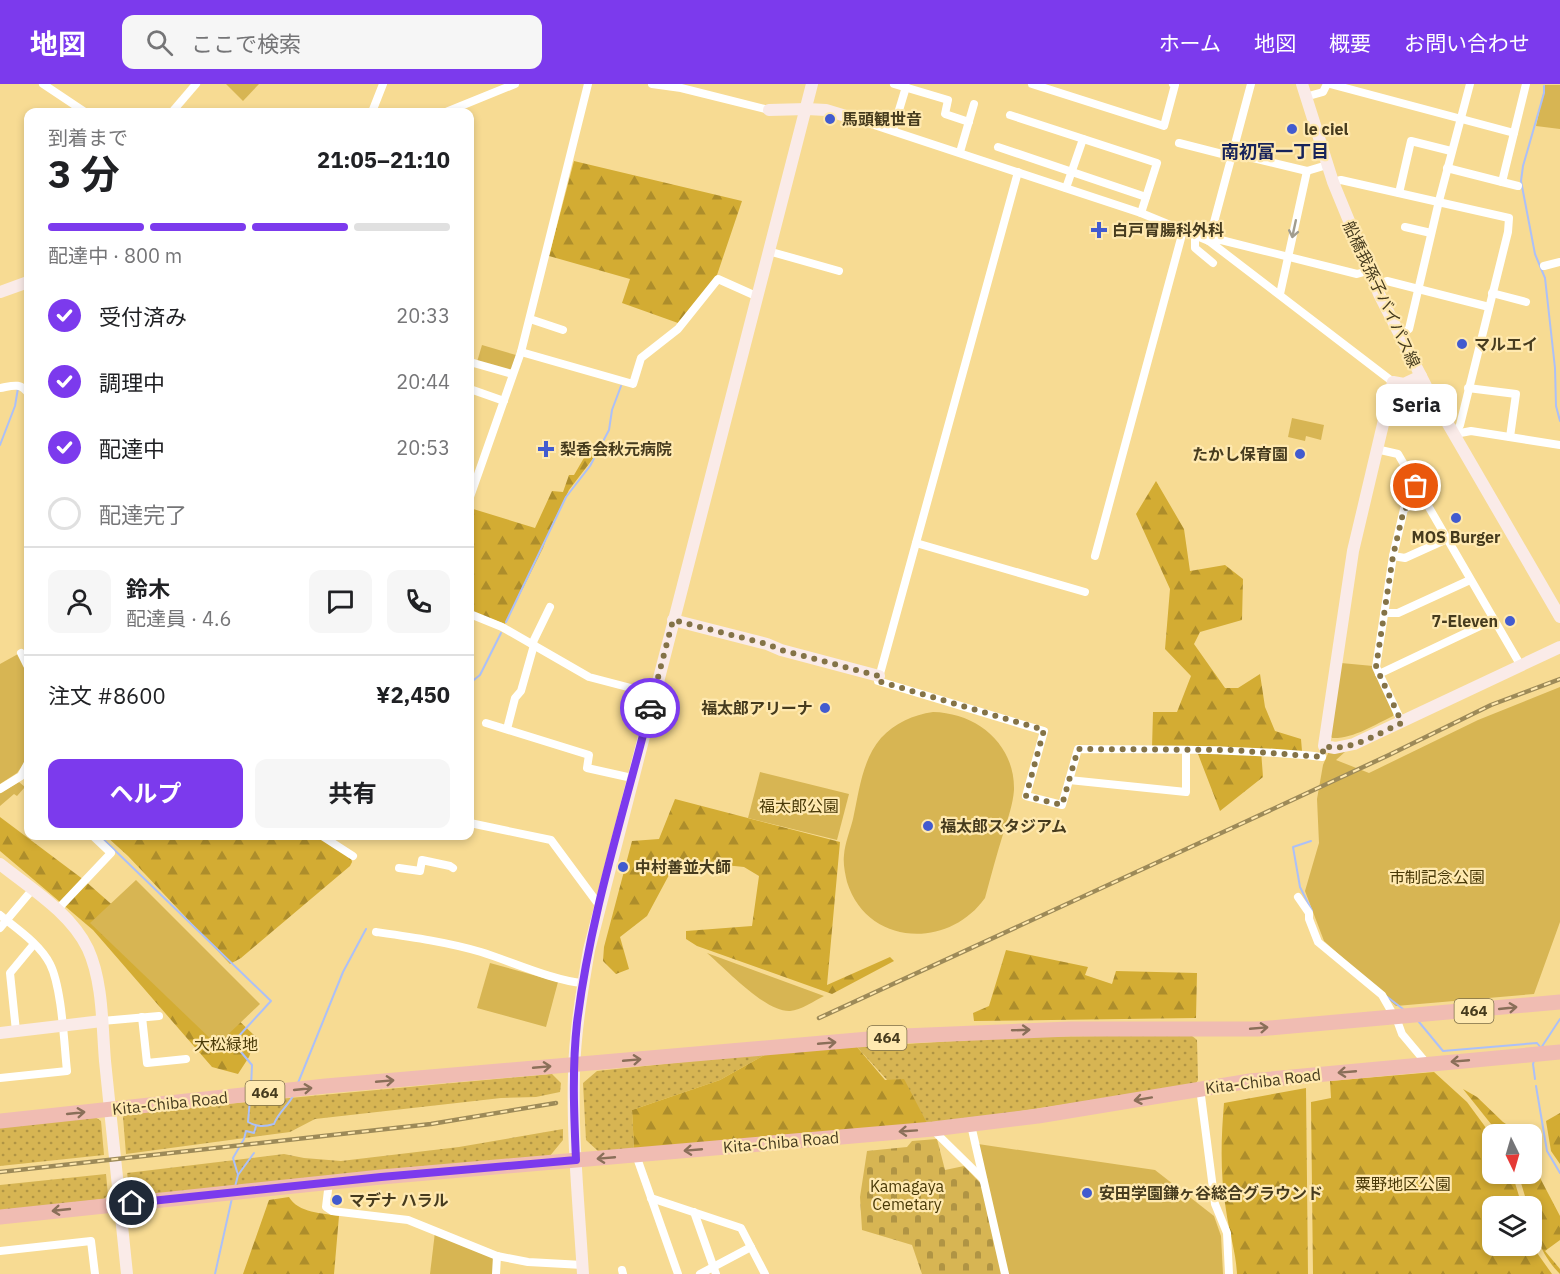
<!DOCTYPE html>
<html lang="ja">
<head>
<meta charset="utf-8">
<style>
	body { margin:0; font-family:"IBM Plex Sans","Noto Sans JP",sans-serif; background:#f6f6f6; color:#202124; height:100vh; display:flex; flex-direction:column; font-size:22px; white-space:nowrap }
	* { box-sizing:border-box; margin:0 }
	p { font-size:20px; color:#757577 }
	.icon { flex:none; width:33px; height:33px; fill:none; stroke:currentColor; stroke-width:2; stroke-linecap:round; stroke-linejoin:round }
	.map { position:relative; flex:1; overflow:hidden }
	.side { position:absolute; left:24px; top:24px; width:450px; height:732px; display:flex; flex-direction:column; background:#fff; border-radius:12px; box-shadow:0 3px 9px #0003 }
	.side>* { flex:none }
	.needle { width:39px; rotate:175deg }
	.buttons { position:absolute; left:1482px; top:1040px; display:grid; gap:12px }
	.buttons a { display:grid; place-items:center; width:60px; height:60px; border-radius:12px; background:#fff; box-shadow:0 3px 9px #0003; font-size:30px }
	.pin { position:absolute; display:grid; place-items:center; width:51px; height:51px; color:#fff; margin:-26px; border:3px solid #fff; border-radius:50%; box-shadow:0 2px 6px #0007 }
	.courier { position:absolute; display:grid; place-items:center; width:60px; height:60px; margin:-30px; border:4px solid #7c3aed; border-radius:50%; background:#fff; color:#222; box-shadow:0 2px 8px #0007 }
	.bubble { position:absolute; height:42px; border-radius:12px; background:#fff; box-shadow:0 3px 9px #0003; font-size:20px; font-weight:700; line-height:42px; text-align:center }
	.overview em { font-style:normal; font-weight:700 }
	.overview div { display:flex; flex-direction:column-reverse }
	.overview { display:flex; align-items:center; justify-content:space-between; height:102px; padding:0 24px }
	h1 { font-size:39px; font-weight:700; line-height:45px }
	.bar { display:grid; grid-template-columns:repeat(4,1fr); gap:9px 6px; align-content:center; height:72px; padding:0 24px }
	.bar i { height:8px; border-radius:4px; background:#e0e0e0 }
	.bar .active { background:#7c3aed }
	.bar p { grid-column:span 4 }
	.line { display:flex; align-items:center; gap:15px; padding:0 24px; border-top:2px solid #e0e0e0 }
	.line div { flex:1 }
	.round { display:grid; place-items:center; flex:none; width:63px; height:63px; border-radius:12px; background:#f6f6f6 }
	ol { padding:0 24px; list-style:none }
	li { display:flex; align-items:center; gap:18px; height:66px }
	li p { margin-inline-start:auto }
	li .icon { padding:6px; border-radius:50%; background:#7c3aed; color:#fff; stroke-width:4 }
	li:last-child { color:#757577 }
	li i { width:33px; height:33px; border:3px solid #e0e0e0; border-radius:50% }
	.cta { display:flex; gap:12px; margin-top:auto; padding:12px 24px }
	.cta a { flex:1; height:69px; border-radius:12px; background:#7c3aed; color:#fff; font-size:24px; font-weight:700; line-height:69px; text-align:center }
	.cta a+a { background:#f6f6f6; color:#202124 }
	header { display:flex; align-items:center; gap:36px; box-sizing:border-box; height:84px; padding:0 30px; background:#7c3aed; color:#fff }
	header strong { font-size:28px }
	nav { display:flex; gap:33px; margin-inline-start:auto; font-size:21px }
	.search { width:420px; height:54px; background:#f6f6f6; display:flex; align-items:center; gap:15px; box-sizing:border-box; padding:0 21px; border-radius:12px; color:#757577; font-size:22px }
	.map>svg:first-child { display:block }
	.grass { fill:url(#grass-dots) }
	.forest { fill:url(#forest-firs) }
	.cemetery { fill:url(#cemetery-stones) }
	.park { fill:#d7b553 }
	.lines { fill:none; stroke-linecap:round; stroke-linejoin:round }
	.stream { stroke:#acc0f8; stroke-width:2 }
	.street { stroke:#fff; stroke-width:8 }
	.secondary { stroke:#faebe8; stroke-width:12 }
	.highway { stroke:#f0bcb2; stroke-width:15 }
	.rail-casing { stroke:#9d8a58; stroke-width:4.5 }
	.rail { stroke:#ffe9b0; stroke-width:2; stroke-dasharray:7; stroke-linecap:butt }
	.oneway { stroke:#a29d8e }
	.oneway2 { stroke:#8a6f59 }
	.done { stroke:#847347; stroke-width:6; stroke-dasharray:0 10.8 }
	.route { stroke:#7c3aed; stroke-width:8 }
	.poi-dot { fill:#425bcf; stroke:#ffe9b0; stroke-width:2 }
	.labels { text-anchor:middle; stroke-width:4.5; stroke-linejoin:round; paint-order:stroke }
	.shield { fill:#ffe9b0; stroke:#7e6f4a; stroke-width:1.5 }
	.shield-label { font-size:15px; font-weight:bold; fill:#463b1e }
	.poi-label { font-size:16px; font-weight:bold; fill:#463b1e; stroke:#ffe9b0; text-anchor:start }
	.street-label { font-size:16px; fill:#463b1e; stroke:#ffe9b0 }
	.park-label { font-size:16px; fill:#493907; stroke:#ffe9b0 }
	.neighbourhood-label { font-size:18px; font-weight:bold; fill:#17235a; stroke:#ffe9b0 }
</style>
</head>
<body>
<header>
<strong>地図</strong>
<div class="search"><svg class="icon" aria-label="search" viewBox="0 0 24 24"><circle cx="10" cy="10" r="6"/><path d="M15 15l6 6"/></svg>ここで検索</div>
<nav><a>ホーム</a><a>地図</a><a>概要</a><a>お問い合わせ</a></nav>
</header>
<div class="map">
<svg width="1560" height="1190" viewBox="0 0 1560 1190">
	<defs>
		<pattern id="grass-dots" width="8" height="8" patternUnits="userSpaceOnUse" patternTransform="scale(1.5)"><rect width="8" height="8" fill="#d7b553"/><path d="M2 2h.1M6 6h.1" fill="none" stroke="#b09444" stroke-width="1.8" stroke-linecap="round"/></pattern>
		<pattern id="forest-firs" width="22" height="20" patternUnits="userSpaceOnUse" patternTransform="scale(1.5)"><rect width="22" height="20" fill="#d3ac33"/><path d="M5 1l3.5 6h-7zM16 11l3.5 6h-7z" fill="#ad8d2b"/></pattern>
		<pattern id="cemetery-stones" width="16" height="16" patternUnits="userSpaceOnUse" patternTransform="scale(1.5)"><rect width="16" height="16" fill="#d7b553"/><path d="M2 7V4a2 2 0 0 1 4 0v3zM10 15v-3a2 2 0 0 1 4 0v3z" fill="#b09444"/></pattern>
	</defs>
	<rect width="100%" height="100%" fill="#f7db93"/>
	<!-- grass -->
	<g class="grass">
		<path d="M1191,951L1197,956L1198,996L1195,1001L928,1041L857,963L1018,953Z"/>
		<path d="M768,969L720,996L632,1026L634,1065L598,1067L586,1056L583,999L597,987Z"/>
		<path d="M552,990L561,999L560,1008L536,1013L501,1014L315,1035L290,1048L126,1070L123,1033L127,1029Z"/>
		<path d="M95,1033L101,1037L104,1071L0,1082V1043Z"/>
		<path d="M563,1045V1056L549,1073L135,1113L130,1110L127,1089L284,1070L304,1074L341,1077L459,1063Z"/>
		<path d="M106,1090L108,1111L104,1115L0,1127V1101Z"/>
	</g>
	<!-- forest -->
	<g class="forest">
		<path d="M574,77L742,117L717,191L678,239L622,219L630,195L549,172Z"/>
		<path d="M588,367L598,368L569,406L550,445L543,464L505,540L470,527V424L535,444L552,407L563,408L569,391H574Z"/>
		<path d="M1156,397L1184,445L1190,487L1225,481L1243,495L1242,536L1200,548L1194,560L1225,604H1238L1260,590L1265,623L1275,647L1301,655L1302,667L1261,666L1263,693L1220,727L1198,670L1152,664L1153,628H1177L1191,592L1165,565L1170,505L1136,430Z"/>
		<path d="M675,715L840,758L827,901L890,873L894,877L832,910L697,862L686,855V847L752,842L759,792L744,783L706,779L696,791H669L647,832L620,853L629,885L616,890L603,877L604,863L632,757L659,755Z"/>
		<path d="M0,733L84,796L186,886L256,953L249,973L238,990L212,983L93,846L0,767Z"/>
		<path d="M106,752H320L351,773L352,778L350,782L241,874L230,880L128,772Z"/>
		<path d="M1006,866L1088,883L1085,891L1112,900L1116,887L1197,889L1196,934L974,937L973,929L989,922Z"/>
		<path d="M857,963L885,996L904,995L928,1041L634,1065L632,1026L720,996L768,969Z"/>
		<path d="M1434,988L1467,1018L1492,1052V1089H1512L1522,1122H1492V1161H1532V1154L1535,1166L1552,1190H1313L1311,1018L1331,1014L1330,997Z"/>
		<path d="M1306,1004L1308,1190H1237C1236,1168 1229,1148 1226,1126C1220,1090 1221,1055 1224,1019Z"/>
		<path d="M1463,1005L1477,1013L1503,1038L1521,1050H1499Z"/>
		<path d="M1560,1029V1080L1551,1067L1546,1037Z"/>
		<path d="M1532,1070L1538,1090L1560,1132V1156L1545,1167L1560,1185V1190C1542,1172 1532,1147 1532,1122H1528L1518,1089H1532Z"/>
		<path d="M289,1113C298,1129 323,1129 339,1132L334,1190H243L269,1116Z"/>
	</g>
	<!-- cemetery -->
	<path class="cemetery" d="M937,1055L945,1086L964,1082L981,1100L1002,1190H922L912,1161L862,1146L860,1113L867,1067L907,1063L912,1057Z"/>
	<!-- park -->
	<g class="park">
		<path d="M226,0H259L243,17Z"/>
		<path d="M1545,1H1560V45L1536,42Z"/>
		<path d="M482,261L516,271L512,284L507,287L477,278Z"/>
		<path d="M1292,334L1324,341L1321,356L1306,352L1305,357L1288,353Z"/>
		<path d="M18,570L28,590V674L17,689L0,700V580Z"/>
		<path d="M1341,579L1373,582L1394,629L1393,632C1374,641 1353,655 1332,654L1330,651Z"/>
		<path d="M1560,603V838L1534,910L1396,922L1324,857L1305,807L1319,759L1317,715L1323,681L1329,667H1346L1336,676L1369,689L1478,636Z"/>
		<path d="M933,628C977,629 1015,660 1014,706C1013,720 1008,734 1004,747C997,769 991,792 985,814C948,866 867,862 847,798C845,789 843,780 844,771C845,759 850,747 853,735C859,708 862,676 881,654C895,639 913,631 933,628Z"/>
		<path d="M760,688L849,710L837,756L748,734Z"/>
		<path d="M19,698L25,703L17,712L14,710L0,722V709Z"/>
		<path d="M136,796L260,920L217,961L90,839Z"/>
		<path d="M707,869L824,912C814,917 801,926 790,927C765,928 726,885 707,869Z"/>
		<path d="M490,879L558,898L546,943L477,924Z"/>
		<path d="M978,1060L1155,1086L1214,1132L1221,1152L1223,1190H1008Z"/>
		<path d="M435,1148L494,1172L495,1190H430Z"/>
	</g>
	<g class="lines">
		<!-- stream -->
		<g class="stream">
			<path d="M1544,2V9L1523,82L1521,97L1535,170L1545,194L1555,284L1556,322L1560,337"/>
			<path d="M0,361L15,322L18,304"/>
			<path d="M506,538L566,413L590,382L609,346L612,326L621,302"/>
			<path d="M470,599L480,591L501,549"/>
			<path d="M100,752L271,917L237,954L241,968L252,981L251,1003"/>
			<path d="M1311,757L1293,763L1300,803L1312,827"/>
			<path d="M1386,912L1403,925"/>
			<path d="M1419,938L1443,967L1537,959L1541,964"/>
			<path d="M1541,964L1560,935"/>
			<path d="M1534,977L1533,980L1535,995"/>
			<path d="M298,999L343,888L366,845"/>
			<path d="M1536,1002L1547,1067L1560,1089"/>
			<path d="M250,1015L248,1038C257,1043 264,1043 274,1040C278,1029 287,1023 293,1012"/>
			<path d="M238,1091L233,1074L244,1055L246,1047L254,1049L256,1042"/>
			<path d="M235,1103L238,1091L254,1069"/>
			<path d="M215,1190L232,1114"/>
		</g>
		<!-- street -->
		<g class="street">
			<path d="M43,0L85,28"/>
			<path d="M652,0L681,4L769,26"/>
			<path d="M894,0L948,16L945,30L969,38"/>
			<path d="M1032,0L1164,42L1175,1L1173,0"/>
			<path d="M1251,0L1209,157L1221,156L1357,190L1368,187"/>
			<path d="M1330,0L1514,49"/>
			<path d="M1305,13L1323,8L1327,0"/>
			<path d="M172,28L196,0"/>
			<path d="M372,28L383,0"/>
			<path d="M446,28L515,0"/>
			<path d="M1010,31L1157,79L1141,129"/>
			<path d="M859,36L1141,129L1209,157L1393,298"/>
			<path d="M893,46L906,3"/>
			<path d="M1179,59L1226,71L1232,69L1307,87L1327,81"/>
			<path d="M998,63L1146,113"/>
			<path d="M960,68L974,20"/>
			<path d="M1447,84L1502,98L1526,0"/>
			<path d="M1018,88L878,597L1044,647L1026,712L1062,721L1078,665C1159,666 1241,664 1322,673"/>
			<path d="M1333,98L1341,96L1509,134L1508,148L1460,341L1455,350"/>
			<path d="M1502,98L1518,102"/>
			<path d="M1066,104L1083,55"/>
			<path d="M1399,109L1411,57L1451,67"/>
			<path d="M1405,143L1431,149"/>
			<path d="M1195,152V164L1213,179"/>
			<path d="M768,167L839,187"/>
			<path d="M1544,182L1560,178"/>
			<path d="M1375,201L1387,197L1489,223"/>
			<path d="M1492,209L1526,218"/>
			<path d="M1280,210L1307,87"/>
			<path d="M530,235L563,246"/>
			<path d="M1399,252L1409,245L1439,117L1470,0"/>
			<path d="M521,268L633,300L641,274L678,245L718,195L756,212"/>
			<path d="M470,278L512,290"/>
			<path d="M0,304C12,302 20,298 28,309"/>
			<path d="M1468,304L1516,310L1510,353"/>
			<path d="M470,305L504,317"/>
			<path d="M1455,350L1471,347L1560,361"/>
			<path d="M1376,365L1398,370L1521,582"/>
			<path d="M470,413L521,268L588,0"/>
			<path d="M916,459L1085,508"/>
			<path d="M1095,472L1183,147"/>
			<path d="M1393,472L1405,474L1447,455"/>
			<path d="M1384,529H1398L1470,496"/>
			<path d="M470,530L502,543L589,593L654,610"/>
			<path d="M532,560L550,523"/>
			<path d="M21,569L28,583"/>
			<path d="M1379,590L1493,536"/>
			<path d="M486,639L589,671L587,684L632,694"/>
			<path d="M1402,639L1376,583L1393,472L1404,425L1423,414"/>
			<path d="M507,645L515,614L521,607L534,561"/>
			<path d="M1069,696L1186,708V666"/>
			<path d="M0,705L21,692L28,679"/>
			<path d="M470,739L551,756L599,821"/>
			<path d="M322,752L353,772"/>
			<path d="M399,784L420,787L422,776L450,782L453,784"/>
			<path d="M1298,813L1309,829V835L1318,858L1382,911L1398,939L1402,950L1423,975"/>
			<path d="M57,826L111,769L93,752"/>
			<path d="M0,831C17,845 40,860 50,880C62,904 64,959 67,987L0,994"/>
			<path d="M0,844L32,806"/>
			<path d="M376,848C411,853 447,858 481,868C510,877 554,897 583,899"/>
			<path d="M142,933L147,979L186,975"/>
			<path d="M102,937L159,932"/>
			<path d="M16,947L10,889L34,860"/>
			<path d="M1200,1004L1215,1120L1227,1149L1229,1190"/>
			<path d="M971,1041L1005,1190"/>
			<path d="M933,1046L983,1095"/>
			<path d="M636,1071L678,1190"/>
			<path d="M329,1098L326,1123L332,1127L408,1136L497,1172L528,1178L583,1181"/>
			<path d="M651,1114L741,1144L765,1190"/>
			<path d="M694,1128L716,1190"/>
			<path d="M0,1167L91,1157L95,1190"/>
			<path d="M622,1186L623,1190"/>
			<path d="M496,1190L497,1172"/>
			<path d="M700,1190L751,1163"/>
		</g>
		<!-- secondary -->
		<g class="secondary">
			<path d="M1302,0L1333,98L1379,210L1426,302L1560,533"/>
			<path d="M769,26L807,25L826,26L859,36"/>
			<path d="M0,208L28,198"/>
			<path d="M1421,292L1404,300L1393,298L1353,467L1324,662L1335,664L1354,660L1560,563"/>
			<path d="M673,536L767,560L781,566L879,592"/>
			<path d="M0,780C30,804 71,829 88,865C103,898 102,941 105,977C112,1048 119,1119 127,1190"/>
			<path d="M0,949L102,937"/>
			<path d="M583,1190C579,1124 572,1054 574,989C575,947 582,907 589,866L812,0"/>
		</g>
		<!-- highway -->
		<g class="highway">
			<path d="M0,1037L326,1002L903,952L1070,945H1258L1560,918"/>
			<path d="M0,1133L381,1093L933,1045L1038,1032L1250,997L1560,968"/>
		</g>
		<defs>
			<g id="rail">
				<path d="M819,934L1245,738L1389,671L1491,621L1560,595"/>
				<path d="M0,1088L431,1040L556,1019"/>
			</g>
		</defs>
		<!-- rail casing -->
		<use href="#rail" class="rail-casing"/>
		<!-- rail -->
		<use href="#rail" class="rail"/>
	</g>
	<!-- one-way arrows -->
	<defs><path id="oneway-shaft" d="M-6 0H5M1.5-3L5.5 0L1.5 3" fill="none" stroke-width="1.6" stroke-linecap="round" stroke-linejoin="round" transform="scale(1.5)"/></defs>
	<use class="oneway" href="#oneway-shaft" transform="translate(1294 145) rotate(102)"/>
	<g class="oneway2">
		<use href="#oneway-shaft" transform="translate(1508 924) rotate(-6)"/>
		<use href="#oneway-shaft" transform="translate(1259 944) rotate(-5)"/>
		<use href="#oneway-shaft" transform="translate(1021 946) rotate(-2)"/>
		<use href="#oneway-shaft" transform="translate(827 959) rotate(-5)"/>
		<use href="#oneway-shaft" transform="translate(632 976) rotate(-5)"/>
		<use href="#oneway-shaft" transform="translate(1460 977) rotate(175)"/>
		<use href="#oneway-shaft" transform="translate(542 983) rotate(-5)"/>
		<use href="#oneway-shaft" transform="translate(1347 988) rotate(175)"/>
		<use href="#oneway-shaft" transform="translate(385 997) rotate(-5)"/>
		<use href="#oneway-shaft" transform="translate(303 1005) rotate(-6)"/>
		<use href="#oneway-shaft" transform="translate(1143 1015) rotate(170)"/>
		<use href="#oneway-shaft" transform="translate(76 1029) rotate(-6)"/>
		<use href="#oneway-shaft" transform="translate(908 1047) rotate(176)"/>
		<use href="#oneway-shaft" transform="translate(693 1066) rotate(175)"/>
		<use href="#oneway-shaft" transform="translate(606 1074) rotate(175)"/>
		<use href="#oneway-shaft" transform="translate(61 1126) rotate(174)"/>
	</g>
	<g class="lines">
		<!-- done -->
		<path class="done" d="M650,624L673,536L767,560L781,566L879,592L878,597L1044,646L1026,712L1062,721L1078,665L1231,666L1322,673L1324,662C1350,669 1378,649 1402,639L1376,583L1393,472L1404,425L1423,414L1416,402"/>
		<!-- route -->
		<path class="route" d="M132,1119L381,1093L576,1076C574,1031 572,985 577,939C590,832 624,728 650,624"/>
	</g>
	<!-- markers -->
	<g class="poi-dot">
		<circle cx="830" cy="35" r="6"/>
		<circle cx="1292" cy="45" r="6"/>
		<path d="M1096 137h6v6h6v6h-6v6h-6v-6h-6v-6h6z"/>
		<circle cx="1462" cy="260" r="6"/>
		<path d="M543 356h6v6h6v6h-6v6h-6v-6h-6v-6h6z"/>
		<circle cx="1300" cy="370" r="6"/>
		<circle cx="1456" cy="434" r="6"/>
		<circle cx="1510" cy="537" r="6"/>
		<circle cx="825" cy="624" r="6"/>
		<circle cx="928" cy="742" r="6"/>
		<circle cx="623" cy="783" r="6"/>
		<circle cx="1087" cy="1109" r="6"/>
		<circle cx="337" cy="1116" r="6"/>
	</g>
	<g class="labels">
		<!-- shield labels -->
		<g class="shield">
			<rect x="1454.5" y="915" width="39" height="24" rx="4.5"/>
			<rect x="867.5" y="942" width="39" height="24" rx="4.5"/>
			<rect x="245.5" y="997" width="39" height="24" rx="4.5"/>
		</g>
		<g class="shield-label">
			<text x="1474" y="932">464</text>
			<text x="887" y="959">464</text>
			<text x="265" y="1014">464</text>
		</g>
		<!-- poi labels -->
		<g class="poi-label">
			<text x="842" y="41">馬頭観世音</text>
			<text x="1304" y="51">le ciel</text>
			<text x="1112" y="152">白戸胃腸科外科</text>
			<text x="1474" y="266">マルエイ</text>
			<text x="560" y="371">梨香会秋元病院</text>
			<text x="1288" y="376" text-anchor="end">たかし保育園</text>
			<text x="1456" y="459" text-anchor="middle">MOS Burger</text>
			<text x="1498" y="543" text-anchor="end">7-Eleven</text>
			<text x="813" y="630" text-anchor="end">福太郎アリーナ</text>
			<text x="940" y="748">福太郎スタジアム</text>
			<text x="635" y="789">中村善並大師</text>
			<text x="1099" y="1115">安田学園鎌ヶ谷総合グラウンド</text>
			<text x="349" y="1122">マデナ ハラル</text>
		</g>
		<!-- street labels -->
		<g class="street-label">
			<text transform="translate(1382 210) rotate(65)" y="6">船橋我孫子バイパス線</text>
			<text transform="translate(1263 997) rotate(-7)" y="6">Kita-Chiba Road</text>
			<text transform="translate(170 1019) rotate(-6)" y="6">Kita-Chiba Road</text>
			<text transform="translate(781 1058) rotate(-5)" y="6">Kita-Chiba Road</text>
		</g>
		<!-- park labels -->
		<g class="park-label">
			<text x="799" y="728">福太郎公園</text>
			<text x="1437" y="799">市制記念公園</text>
			<text x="226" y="966">大松緑地</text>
			<text x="1403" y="1106">粟野地区公園</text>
			<text x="907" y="1108">Kamagaya<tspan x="907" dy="18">Cemetary</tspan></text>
		</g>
		<!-- neighbourhood labels -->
		<g class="neighbourhood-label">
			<text x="1275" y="74">南初富一丁目</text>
		</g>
	</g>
</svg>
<div class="buttons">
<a><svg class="needle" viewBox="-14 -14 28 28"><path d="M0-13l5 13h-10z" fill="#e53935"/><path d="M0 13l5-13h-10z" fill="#757577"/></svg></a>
<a><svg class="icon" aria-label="layers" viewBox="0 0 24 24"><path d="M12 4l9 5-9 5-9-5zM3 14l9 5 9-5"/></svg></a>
</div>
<div class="pin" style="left:1416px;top:402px;background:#ea580c"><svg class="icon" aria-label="bag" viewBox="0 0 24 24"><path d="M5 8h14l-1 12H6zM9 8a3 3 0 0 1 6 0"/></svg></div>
<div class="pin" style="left:132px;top:1119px;background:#1f2937"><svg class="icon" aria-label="home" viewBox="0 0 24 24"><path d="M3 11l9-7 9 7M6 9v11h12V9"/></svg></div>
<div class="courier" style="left:650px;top:624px"><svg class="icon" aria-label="car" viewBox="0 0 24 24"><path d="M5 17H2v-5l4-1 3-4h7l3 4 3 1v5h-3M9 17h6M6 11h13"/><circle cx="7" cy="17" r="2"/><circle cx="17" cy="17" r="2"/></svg></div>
<div class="bubble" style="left:1376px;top:300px;width:81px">Seria</div>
<section class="side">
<div class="overview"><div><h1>3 分</h1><p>到着まで</p></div><em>21:05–21:10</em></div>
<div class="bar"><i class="active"></i><i class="active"></i><i class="active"></i><i></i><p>配達中 · 800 m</p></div>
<ol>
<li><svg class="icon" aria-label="check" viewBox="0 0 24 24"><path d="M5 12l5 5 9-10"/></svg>受付済み<p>20:33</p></li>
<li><svg class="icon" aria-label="check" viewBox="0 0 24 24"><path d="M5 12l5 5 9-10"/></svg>調理中<p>20:44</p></li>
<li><svg class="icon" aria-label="check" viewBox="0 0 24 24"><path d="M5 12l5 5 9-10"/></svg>配達中<p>20:53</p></li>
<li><i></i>配達完了</li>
</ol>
<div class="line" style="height:108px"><a class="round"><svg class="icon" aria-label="person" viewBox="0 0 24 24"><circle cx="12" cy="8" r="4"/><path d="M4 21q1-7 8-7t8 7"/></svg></a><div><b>鈴木</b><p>配達員 · 4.6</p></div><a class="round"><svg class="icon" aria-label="chat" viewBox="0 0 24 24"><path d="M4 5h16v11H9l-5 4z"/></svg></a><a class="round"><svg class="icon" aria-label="phone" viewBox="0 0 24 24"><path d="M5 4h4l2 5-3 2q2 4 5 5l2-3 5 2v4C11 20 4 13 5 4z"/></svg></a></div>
<div class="line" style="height:78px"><div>注文 #8600</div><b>¥2,450</b></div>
<div class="cta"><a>ヘルプ</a><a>共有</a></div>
</section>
</div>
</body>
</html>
